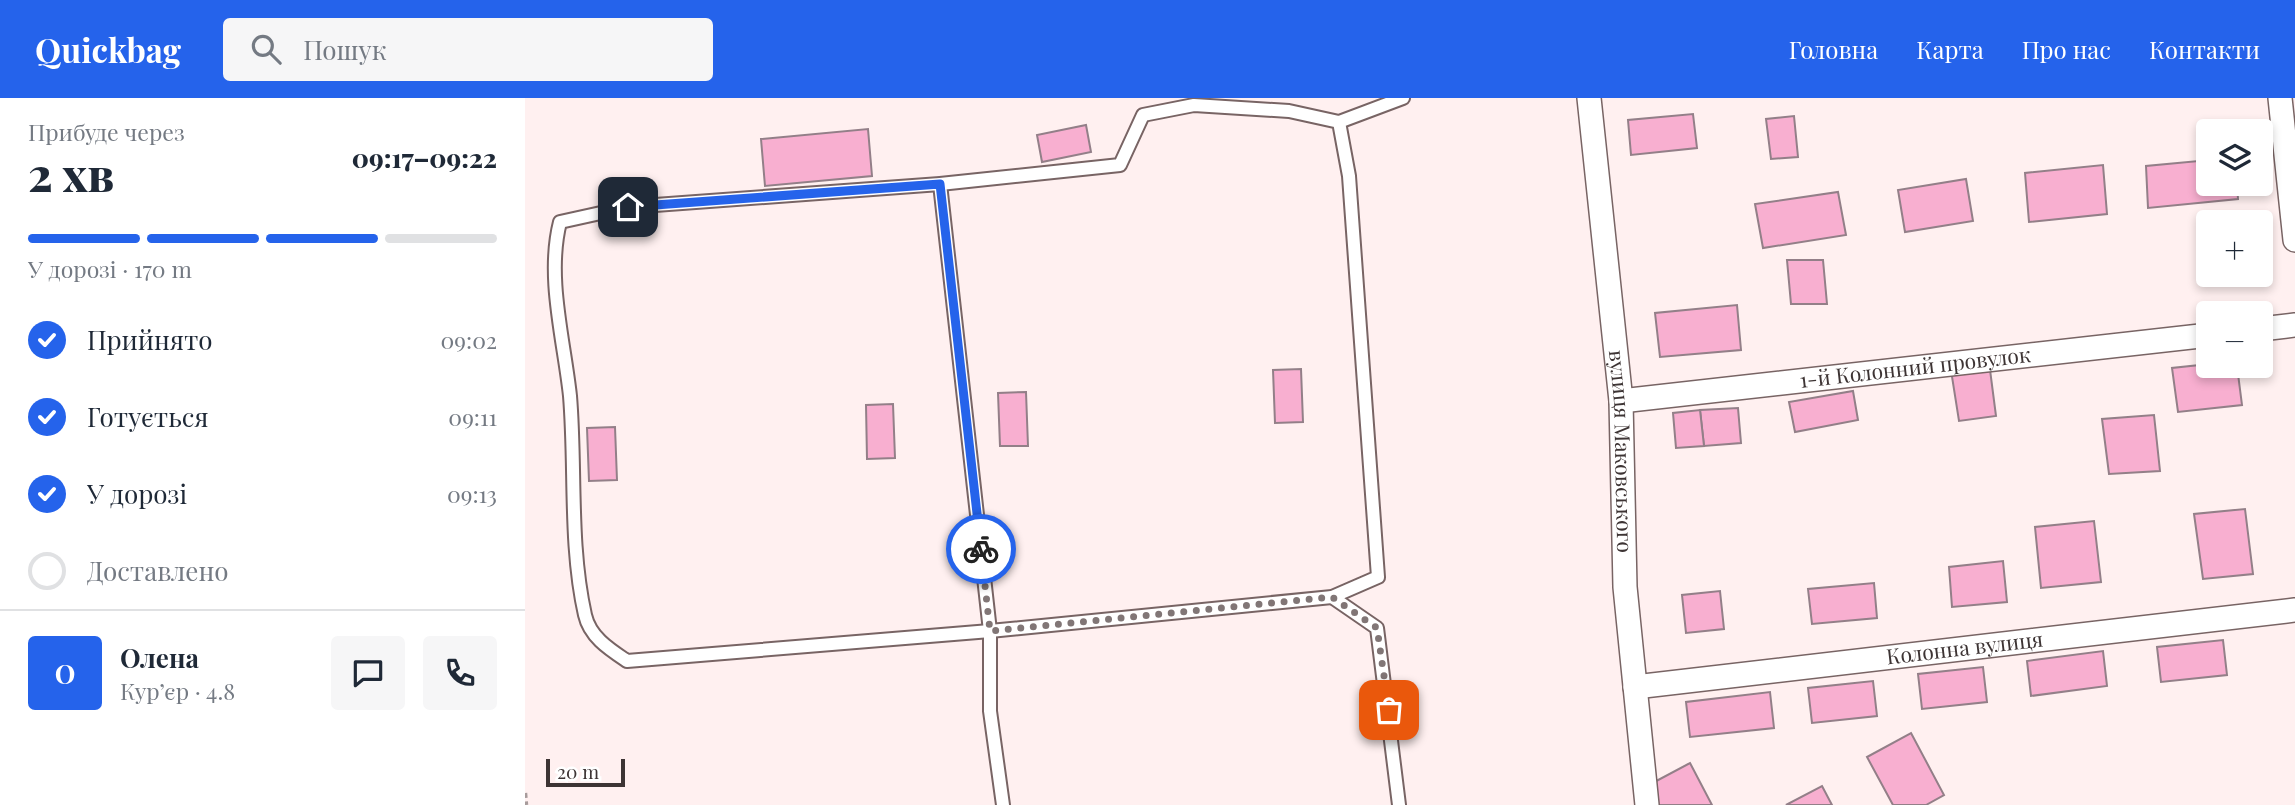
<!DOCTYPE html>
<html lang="uk">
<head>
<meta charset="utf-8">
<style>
	body { margin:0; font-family:"Playfair Display",serif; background:#f6f6f7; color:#1f2937; height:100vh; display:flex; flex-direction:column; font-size:26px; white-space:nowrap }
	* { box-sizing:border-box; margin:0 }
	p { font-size:23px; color:#747a83 }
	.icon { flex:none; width:38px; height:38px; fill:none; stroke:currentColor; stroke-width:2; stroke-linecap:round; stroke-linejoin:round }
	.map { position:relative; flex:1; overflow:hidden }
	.sheet { display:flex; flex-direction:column; background:#fff; width:525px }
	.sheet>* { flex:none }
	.controls { position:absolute; left:1671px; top:21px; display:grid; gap:14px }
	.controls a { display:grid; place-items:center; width:77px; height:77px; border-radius:7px; background:#fff; box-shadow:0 4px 10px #0003; font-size:35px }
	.scale { position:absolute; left:21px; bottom:18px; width:79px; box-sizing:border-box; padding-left:7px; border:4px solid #3d3434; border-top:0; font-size:19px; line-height:24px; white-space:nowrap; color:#3d3434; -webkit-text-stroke:5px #fff; paint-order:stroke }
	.pin { position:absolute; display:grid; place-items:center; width:60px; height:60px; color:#fff; margin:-30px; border-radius:14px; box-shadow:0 4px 10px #0006 }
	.courier { position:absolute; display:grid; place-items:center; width:70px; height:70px; margin:-35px; border:5px solid #2563eb; border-radius:50%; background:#fff; color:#222; box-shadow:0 2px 9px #0007 }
	.overview em { font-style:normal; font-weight:800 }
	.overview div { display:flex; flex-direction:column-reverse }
	.overview { display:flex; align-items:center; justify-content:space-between; height:119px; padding:0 28px }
	h1 { font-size:46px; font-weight:800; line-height:52px }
	.bar { display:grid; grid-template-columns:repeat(4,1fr); gap:10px 7px; align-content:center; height:84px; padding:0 28px }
	.bar i { height:9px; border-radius:5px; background:#e0e1e3 }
	.bar .current { background:#2563eb }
	.bar p { grid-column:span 4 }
	.line { display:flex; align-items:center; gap:18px; padding:0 28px; border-top:2px solid #e0e1e3 }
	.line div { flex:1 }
	.round { display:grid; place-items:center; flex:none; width:74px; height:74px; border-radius:7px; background:#f6f6f7 }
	ol { padding:0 28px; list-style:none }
	li { display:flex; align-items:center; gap:21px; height:77px }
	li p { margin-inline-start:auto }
	li .icon { padding:7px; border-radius:50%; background:#2563eb; color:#fff; stroke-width:4 }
	li:last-child { color:#747a83 }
	li i { width:38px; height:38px; border:4px solid #e0e1e3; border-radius:50% }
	header { display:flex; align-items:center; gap:42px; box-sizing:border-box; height:98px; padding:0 35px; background:#2563eb; color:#fff }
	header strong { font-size:33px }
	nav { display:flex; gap:38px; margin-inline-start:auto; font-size:24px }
	.search { width:490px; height:63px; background:#f6f6f7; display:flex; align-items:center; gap:18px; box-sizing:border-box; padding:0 24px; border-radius:7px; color:#747a83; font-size:26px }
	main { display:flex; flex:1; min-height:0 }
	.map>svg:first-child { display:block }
	.building { fill:#f8afd0; stroke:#937f88; stroke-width:2 }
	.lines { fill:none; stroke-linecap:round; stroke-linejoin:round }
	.lane-casing { stroke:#786464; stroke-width:16 }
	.street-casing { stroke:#786464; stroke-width:26 }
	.path { stroke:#a79b9b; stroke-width:4.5; stroke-dasharray:5 3.5; stroke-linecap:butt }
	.lane { stroke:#fff; stroke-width:12 }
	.street { stroke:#fff; stroke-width:23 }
	.done { stroke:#817676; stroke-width:7; stroke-dasharray:0 12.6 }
	.route { stroke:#2563eb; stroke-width:9 }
	.labels { text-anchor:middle; stroke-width:5; stroke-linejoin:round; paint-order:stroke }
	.street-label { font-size:21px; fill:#3d3434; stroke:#fff }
</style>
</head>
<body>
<header>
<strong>Quickbag</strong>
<div class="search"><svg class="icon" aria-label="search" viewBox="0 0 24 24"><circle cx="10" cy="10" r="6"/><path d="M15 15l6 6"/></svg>Пошук</div>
<nav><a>Головна</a><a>Карта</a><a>Про нас</a><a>Контакти</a></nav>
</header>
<main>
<section class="sheet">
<div class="overview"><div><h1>2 хв</h1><p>Прибуде через</p></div><em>09:17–09:22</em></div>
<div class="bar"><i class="current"></i><i class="current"></i><i class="current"></i><i></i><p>У дорозі · 170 m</p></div>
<ol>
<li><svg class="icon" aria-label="check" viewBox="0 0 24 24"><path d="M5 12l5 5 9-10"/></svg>Прийнято<p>09:02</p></li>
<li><svg class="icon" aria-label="check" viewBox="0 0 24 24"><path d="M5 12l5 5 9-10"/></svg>Готується<p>09:11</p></li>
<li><svg class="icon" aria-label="check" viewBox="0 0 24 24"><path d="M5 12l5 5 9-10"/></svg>У дорозі<p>09:13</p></li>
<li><i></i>Доставлено</li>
</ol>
<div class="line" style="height:126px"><b class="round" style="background:#2563eb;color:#fff">О</b><div><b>Олена</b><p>Кур’єр · 4.8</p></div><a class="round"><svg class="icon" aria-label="chat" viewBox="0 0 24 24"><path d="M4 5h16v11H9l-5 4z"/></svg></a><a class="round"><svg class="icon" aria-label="phone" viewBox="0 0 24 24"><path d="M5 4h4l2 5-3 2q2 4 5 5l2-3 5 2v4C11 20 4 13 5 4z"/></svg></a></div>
</section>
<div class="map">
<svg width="1770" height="707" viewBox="0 0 1770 707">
	<rect width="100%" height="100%" fill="#fff0f0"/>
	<!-- building -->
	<g class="building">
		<path d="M1168,16L1172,50L1106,57L1103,22Z"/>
		<path d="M1269,18L1273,59L1246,61L1241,21Z"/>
		<path d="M561,27L566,54L517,64L512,37Z"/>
		<path d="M343,31L347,78L240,88L236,41Z"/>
		<path d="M1684,62V86H1712L1713,101L1623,110L1621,68Z"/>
		<path d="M1578,67L1582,116L1504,124L1500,75Z"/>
		<path d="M1441,81L1448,123L1380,134L1373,92Z"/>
		<path d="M1313,94L1321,137L1238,150L1230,106Z"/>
		<path d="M1262,162H1298L1302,206H1266Z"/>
		<path d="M1212,207L1216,252L1135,259L1130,215Z"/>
		<path d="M1464,264L1471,318L1434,323L1425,266Z"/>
		<path d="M1684,266L1712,268L1717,307L1653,314L1647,270Z"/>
		<path d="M776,271L778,324L750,325L748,272Z"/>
		<path d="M1328,293L1333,322L1270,334L1264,304Z"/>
		<path d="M501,294L503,348H475L473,295Z"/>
		<path d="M368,306L370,360L342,361L341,307Z"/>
		<path d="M1213,310L1216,345L1179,348L1175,312Z"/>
		<path d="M1175,312L1179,348L1151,350L1148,315Z"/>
		<path d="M1629,317L1635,373L1584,376L1577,321Z"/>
		<path d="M90,329L92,382L64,383L62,330Z"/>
		<path d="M1720,411L1728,476L1678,481L1669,416Z"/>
		<path d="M1569,423L1576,484L1516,490L1510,429Z"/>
		<path d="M1478,463L1482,504L1427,509L1424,469Z"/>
		<path d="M1349,485L1352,520L1287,526L1283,491Z"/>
		<path d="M1195,493L1199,531L1161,535L1157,497Z"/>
		<path d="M1698,542L1702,577L1636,584L1632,549Z"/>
		<path d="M1578,553L1582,588L1506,598L1502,563Z"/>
		<path d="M1458,569L1462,604L1397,611L1393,576Z"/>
		<path d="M1348,583L1352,618L1287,625L1283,590Z"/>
		<path d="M1245,594L1249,630L1165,639L1161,604Z"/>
		<path d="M1386,635L1419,697L1401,707H1368L1342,659Z"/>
		<path d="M1165,665L1187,707H1130L1120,689Z"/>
		<path d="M1297,688L1307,707H1261Z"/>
	</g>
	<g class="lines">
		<defs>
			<g id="lane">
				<path d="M814,24L824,78L853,479L807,499L465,533L102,563C84,551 65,539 60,517C44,446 51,370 45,298C39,242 21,179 35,124L103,109L415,86L595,67L618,17L669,7L764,13L814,24L878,0"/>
				<path d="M415,86L465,533V613L478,707"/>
				<path d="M807,499L852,530L874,707"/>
			</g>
			<g id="street">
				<path id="s1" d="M1064,0L1096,303L1100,489L1122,707"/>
				<path d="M1755,0L1770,142"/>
				<path d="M1736,231L1770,227"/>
				<path id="s2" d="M1096,303L1684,237"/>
				<path id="s3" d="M1110,589L1770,512"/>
			</g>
		</defs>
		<!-- lane casing -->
		<use href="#lane" class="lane-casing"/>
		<!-- street casing -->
		<use href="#street" class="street-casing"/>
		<!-- path -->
		<path class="path" d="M0,695L1,707"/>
		<!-- lane -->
		<use href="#lane" class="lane"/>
		<!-- street -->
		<use href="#street" class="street"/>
	</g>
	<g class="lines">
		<!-- done -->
		<path class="done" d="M456,451L465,533L807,499L852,530L864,612"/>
		<!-- route -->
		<path class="route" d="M103,109L415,86L456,451"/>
	</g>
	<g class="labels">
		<!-- street labels -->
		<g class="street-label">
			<text dy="7" stroke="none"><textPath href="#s2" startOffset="296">1-й Колонний провулок</textPath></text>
			<text dy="7" stroke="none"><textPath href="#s1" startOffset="355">вулиця Маковського</textPath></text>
			<text dy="7" stroke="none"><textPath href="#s3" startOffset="332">Колонна вулиця</textPath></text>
		</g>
	</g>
</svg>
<div class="controls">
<a><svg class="icon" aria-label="layers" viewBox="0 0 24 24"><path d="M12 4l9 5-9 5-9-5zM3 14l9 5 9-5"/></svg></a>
<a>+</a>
<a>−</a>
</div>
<div class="scale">20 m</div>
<div class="pin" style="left:864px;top:612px;background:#ea580c"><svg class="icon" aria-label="bag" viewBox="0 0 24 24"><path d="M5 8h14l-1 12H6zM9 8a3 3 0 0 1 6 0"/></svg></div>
<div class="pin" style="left:103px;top:109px;background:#1f2937"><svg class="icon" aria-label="home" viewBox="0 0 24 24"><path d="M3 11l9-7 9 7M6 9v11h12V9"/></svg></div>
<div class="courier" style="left:456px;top:451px"><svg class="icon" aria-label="bike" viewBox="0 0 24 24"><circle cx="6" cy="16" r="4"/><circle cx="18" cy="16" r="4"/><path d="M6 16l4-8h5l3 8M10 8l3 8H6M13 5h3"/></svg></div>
</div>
</main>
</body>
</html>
